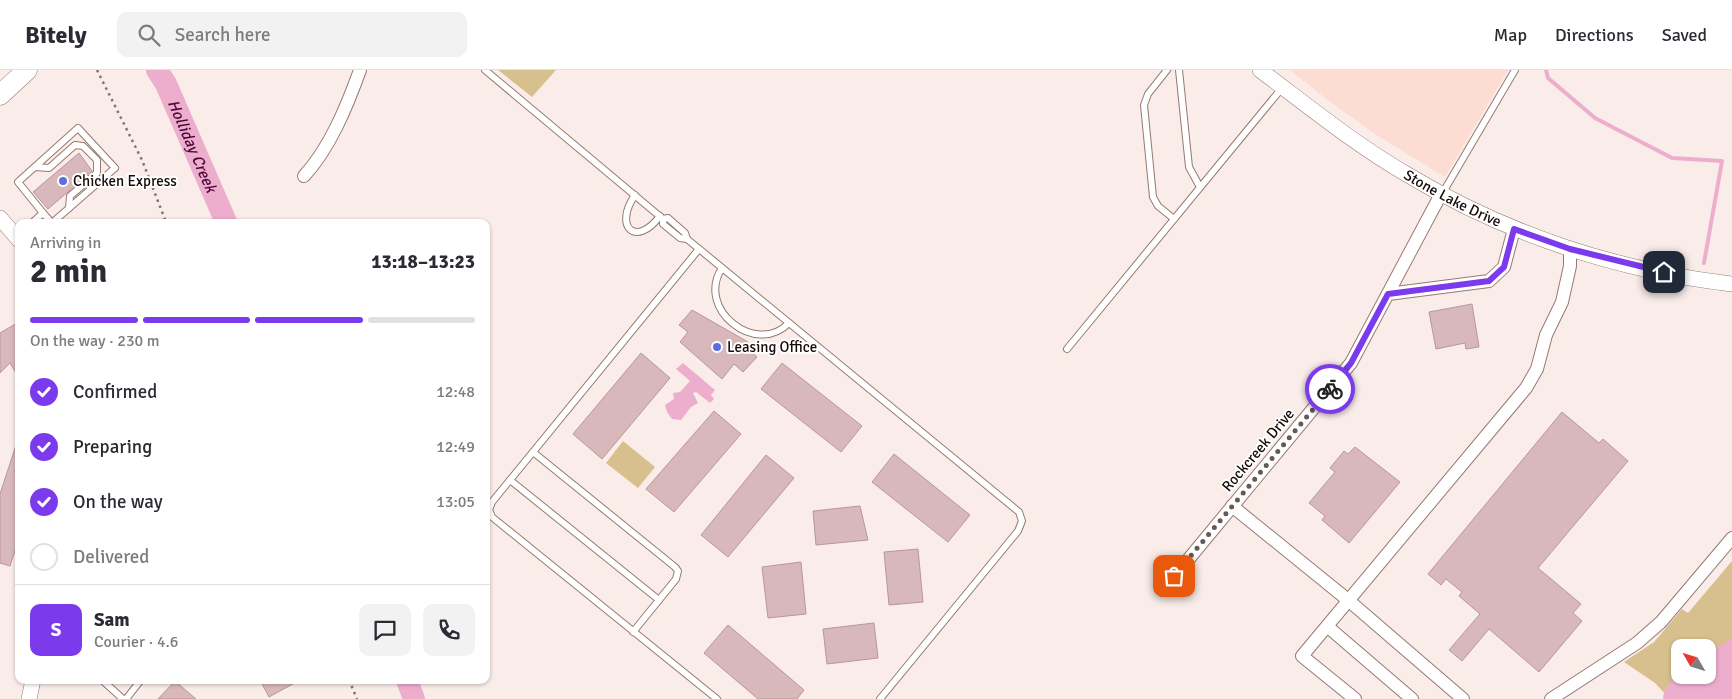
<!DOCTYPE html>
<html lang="en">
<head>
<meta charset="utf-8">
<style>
	body { margin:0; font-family:Signika,sans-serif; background:#f2f2f3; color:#2b2b33; height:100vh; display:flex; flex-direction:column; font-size:19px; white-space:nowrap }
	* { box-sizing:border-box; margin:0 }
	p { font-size:16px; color:#7c7c81 }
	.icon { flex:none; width:28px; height:28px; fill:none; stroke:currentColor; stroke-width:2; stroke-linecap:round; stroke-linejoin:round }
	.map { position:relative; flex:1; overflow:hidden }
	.drawer { position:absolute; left:15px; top:149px; width:475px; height:465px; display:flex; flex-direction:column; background:#fff; border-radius:10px; box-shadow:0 1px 4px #0004 }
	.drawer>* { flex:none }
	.needle { width:32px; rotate:309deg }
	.controls { position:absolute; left:1671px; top:569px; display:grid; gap:10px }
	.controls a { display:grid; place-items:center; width:45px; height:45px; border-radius:10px; background:#fff; box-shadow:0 1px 4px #0004; font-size:25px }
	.pin { position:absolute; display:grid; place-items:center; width:42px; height:42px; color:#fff; margin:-21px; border-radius:10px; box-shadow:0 2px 8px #0006 }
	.courier { position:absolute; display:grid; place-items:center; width:50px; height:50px; margin:-25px; border:4px solid #7c3aed; border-radius:50%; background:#fff; color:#222; box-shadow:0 1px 6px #0007 }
	.head em { font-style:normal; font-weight:700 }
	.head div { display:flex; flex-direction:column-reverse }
	.head { display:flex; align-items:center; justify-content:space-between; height:85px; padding:0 15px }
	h1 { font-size:32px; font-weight:700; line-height:38px }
	.bar { display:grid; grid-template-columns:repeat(4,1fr); gap:8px 5px; align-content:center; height:60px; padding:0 15px }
	.bar i { height:6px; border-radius:4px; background:#e1e1e2 }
	.bar .current { background:#7c3aed }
	.bar p { grid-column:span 4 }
	.line { display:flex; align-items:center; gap:12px; padding:0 15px; border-top:1px solid #e1e1e2 }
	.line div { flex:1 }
	.round { display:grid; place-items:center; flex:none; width:52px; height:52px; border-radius:10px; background:#f2f2f3 }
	ol { padding:0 15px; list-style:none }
	li { display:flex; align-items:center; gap:15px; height:55px }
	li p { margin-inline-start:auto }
	li .icon { padding:5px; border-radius:50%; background:#7c3aed; color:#fff; stroke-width:4 }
	li:last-child { color:#7c7c81 }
	li i { width:28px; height:28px; border:2px solid #e1e1e2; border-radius:50% }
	header { display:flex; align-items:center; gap:30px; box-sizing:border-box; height:70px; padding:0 25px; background:#fff; border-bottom:1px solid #e1e1e2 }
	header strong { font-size:24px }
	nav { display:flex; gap:28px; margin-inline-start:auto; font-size:18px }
	.search { width:350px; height:45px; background:#f2f2f3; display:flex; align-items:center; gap:12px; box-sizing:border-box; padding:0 18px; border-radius:10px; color:#7c7c81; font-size:19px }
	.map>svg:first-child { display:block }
	.built { fill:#fddcd3 }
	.green { fill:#d7c08e; fill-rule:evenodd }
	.water { fill:#edaece }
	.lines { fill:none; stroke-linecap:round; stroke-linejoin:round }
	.stream { stroke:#edaece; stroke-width:4 }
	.river { stroke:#edaece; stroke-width:22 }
	.building { fill:#d9b8bb; stroke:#b7979a }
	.service-casing { stroke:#977a71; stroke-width:8 }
	.minor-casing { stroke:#977a71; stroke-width:14 }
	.tertiary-casing { stroke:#977a71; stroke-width:16 }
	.primary-casing { stroke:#977a71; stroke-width:21 }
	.path { stroke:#817573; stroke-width:2.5; stroke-dasharray:2.5 4; stroke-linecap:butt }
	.service { stroke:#fff; stroke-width:6 }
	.minor { stroke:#fff; stroke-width:12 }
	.tertiary { stroke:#fff; stroke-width:15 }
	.primary { stroke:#fff; stroke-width:20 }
	.done { stroke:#655957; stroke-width:5; stroke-dasharray:0 9 }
	.route { stroke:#7c3aed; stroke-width:6 }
	.poi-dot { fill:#5c6de4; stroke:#fff; stroke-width:2 }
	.labels { text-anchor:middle; stroke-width:4; stroke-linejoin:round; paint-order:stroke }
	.poi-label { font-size:15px; fill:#150a08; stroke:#fff; text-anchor:start }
	.street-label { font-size:15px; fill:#150a08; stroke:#fff }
	.water-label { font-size:16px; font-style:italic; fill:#500736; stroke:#fff }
</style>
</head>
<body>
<header>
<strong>Bitely</strong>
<div class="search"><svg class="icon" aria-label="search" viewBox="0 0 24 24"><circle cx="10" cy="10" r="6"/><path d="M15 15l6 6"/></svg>Search here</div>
<nav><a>Map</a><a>Directions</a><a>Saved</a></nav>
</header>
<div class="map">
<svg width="1732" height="629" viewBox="0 0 1732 629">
	<rect width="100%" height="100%" fill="#faede9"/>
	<!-- built -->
	<path class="built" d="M1290,0H1508L1445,107L1378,66L1330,32Z"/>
	<!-- green -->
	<g class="green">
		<path d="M498,0H556L532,27Z"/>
		<path d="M623,371L655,397L638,418L606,393Z"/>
		<path d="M1732,491V629H1670L1655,613L1624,592L1654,572L1682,539L1688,543ZM1680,578H1708V605H1680Z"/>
	</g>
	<!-- water -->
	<g class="water">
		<path d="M683,293L715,320L711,325L714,329L710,333L696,322L693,323L698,333L691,337L681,350L672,349L667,342L665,335L674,329L673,323L680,322L690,311L676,299Z"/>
		<path d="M1732,568V629H1663C1665,604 1688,605 1708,605V584Z"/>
	</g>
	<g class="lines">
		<!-- stream -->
		<path class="stream" d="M1546,0L1548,8L1595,48L1672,88L1722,91L1704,193"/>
		<!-- river -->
		<g class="river">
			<path id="s1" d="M157,0L166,14L226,152"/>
			<path d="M407,610L414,629"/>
		</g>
	</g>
	<!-- building -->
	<g class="building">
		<path d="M79,83L92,101L48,139L33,122Z"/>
		<path d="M1472,234L1479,277L1466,279L1465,273L1436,279L1429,242Z"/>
		<path d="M692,240L748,272L750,281L757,287L743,302L734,294L722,309L680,272L688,262L679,255Z"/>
		<path d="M19,252V308L10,293L0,303V263Z"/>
		<path d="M641,283L670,308L602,389L573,364Z"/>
		<path d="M782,293L862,356L841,382L761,319Z"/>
		<path d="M714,341L741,364L674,442L646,419Z"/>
		<path d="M1562,342L1599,373L1603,369L1628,391L1538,498L1581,534L1573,543L1582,551L1539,602L1489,559L1462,591L1449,580L1480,544L1459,526L1462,522L1446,509L1441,515L1428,504Z"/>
		<path d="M17,372H19V468L10,496L0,493V424Z"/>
		<path d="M1355,377L1400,412L1349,473L1322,450L1325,446L1309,433L1335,402L1330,398L1344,381L1348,384Z"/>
		<path d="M894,384L970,445L948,472L872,412Z"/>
		<path d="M766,385L794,408L728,487L701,465Z"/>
		<path d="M860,436L868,470L816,475L813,441Z"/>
		<path d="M918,479L923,532L889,535L884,482Z"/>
		<path d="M801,492L806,544L768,548L762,497Z"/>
		<path d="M874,553L878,588L827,594L823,559Z"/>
		<path d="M728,555L804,620L797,629H758L704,583Z"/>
		<path d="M260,610H300L269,627Z"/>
		<path d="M175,611L196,629H158Z"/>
	</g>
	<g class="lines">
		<defs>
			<g id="service">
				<path d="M485,0L663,149L668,148L685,163L687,169L1019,442L1022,451L1018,461L880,629"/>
				<path d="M1167,0L1148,24L1144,35L1153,127L1158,136L1174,149"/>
				<path d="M1179,0L1189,97L1200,117"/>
				<path d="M35,97L49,98L75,75L83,76L97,90V103L70,126L69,138"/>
				<path d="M1442,124L1515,0"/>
				<path d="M635,125C613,157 636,178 660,146"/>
				<path d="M43,143L18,112L78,58L115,98L53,152"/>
				<path d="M663,149V154L680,168L687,169"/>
				<path d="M33,152L43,143L51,152"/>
				<path d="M699,179L492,432L489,440L492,447L717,629"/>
				<path d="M722,198C695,239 756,287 789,253"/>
				<path d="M1067,279L1282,18"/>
				<path d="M533,382L675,497L678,501L676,509L659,530"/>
				<path d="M510,410L659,530L633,562"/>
				<path d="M102,610L123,629"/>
				<path d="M126,629L141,610"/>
			</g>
			<g id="minor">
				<path d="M304,106C330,78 347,36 360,0"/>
				<path d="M1388,224L1489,211L1504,197L1514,159"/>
				<path d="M1232,436L1348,530L1463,629"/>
				<path d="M1163,520L1351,293L1441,124"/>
				<path d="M1328,557L1412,629"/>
				<path d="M1355,629L1302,586L1526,318L1537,299L1546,265L1562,232L1570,196V179"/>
				<path d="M1551,629L1637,573L1661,552L1732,468"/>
			</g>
			<g id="tertiary">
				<path id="s2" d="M1260,0C1308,36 1356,75 1408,105C1506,164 1618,201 1732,214"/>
				<path d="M0,148L19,170"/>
				<path d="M29,629L33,610"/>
			</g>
			<path id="primary" d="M0,25L27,0"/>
		</defs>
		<!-- service casing -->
		<use href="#service" class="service-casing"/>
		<!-- minor casing -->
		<use href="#minor" class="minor-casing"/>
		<!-- tertiary casing -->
		<use href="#tertiary" class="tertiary-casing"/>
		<!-- primary casing -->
		<use href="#primary" class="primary-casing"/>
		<!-- path -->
		<g class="path">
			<path d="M97,0L142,90L166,152"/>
			<path d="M349,610L357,629"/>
		</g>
		<!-- service -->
		<use href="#service" class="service"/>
		<!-- minor -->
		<use href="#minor" class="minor"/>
		<!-- tertiary -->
		<use href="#tertiary" class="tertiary"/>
		<!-- primary -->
		<use href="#primary" class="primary"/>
	</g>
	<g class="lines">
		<!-- done -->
		<path class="done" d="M1174,506L1330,319"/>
		<!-- route -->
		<path class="route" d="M1330,319L1351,293L1388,224L1489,211L1504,197L1514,159L1570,179L1664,202"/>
	</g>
	<!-- markers -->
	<g class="poi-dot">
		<circle cx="63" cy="111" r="5"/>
		<circle cx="717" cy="277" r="5"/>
	</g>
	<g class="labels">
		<!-- poi labels -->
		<g class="poi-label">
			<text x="73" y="116">Chicken Express</text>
			<text x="727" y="282">Leasing Office</text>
		</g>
		<!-- street labels -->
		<g class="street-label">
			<text dy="5" stroke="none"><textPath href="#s2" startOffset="232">Stone Lake Drive</textPath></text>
			<text transform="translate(1258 380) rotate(-50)" y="5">Rockcreek Drive</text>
		</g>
		<!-- water labels -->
		<g class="water-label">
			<text dy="6" stroke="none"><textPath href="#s1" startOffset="84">Holliday Creek</textPath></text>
		</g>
	</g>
</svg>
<div class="controls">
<a><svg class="needle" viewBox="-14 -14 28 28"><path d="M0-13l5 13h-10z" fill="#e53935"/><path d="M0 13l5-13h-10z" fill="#7c7c81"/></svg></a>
</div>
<div class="pin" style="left:1174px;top:506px;background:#ea580c"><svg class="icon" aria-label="bag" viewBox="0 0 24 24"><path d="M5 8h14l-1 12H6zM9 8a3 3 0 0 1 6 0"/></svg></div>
<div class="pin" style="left:1664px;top:202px;background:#1f2937"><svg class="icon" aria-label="home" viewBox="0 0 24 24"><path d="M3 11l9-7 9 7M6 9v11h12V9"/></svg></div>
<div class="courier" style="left:1330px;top:319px"><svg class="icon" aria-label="bike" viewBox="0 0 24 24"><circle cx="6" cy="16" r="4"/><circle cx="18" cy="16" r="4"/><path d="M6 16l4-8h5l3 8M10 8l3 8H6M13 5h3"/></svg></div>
<section class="drawer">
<div class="head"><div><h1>2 min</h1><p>Arriving in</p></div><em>13:18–13:23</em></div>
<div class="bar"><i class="current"></i><i class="current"></i><i class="current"></i><i></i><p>On the way · 230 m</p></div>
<ol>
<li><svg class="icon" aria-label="check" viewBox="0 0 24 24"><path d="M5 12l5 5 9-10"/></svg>Confirmed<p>12:48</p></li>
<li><svg class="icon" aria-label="check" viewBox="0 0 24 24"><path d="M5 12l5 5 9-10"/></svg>Preparing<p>12:49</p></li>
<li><svg class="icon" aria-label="check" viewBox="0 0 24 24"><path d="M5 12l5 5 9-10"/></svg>On the way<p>13:05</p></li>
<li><i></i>Delivered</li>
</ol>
<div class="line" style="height:90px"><b class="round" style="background:#7c3aed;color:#fff">S</b><div><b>Sam</b><p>Courier · 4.6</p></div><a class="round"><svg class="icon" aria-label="chat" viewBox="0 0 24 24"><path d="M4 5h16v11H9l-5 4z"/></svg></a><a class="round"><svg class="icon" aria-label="phone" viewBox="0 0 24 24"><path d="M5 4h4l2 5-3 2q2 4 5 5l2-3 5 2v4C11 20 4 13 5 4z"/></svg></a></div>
</section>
</div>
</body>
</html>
